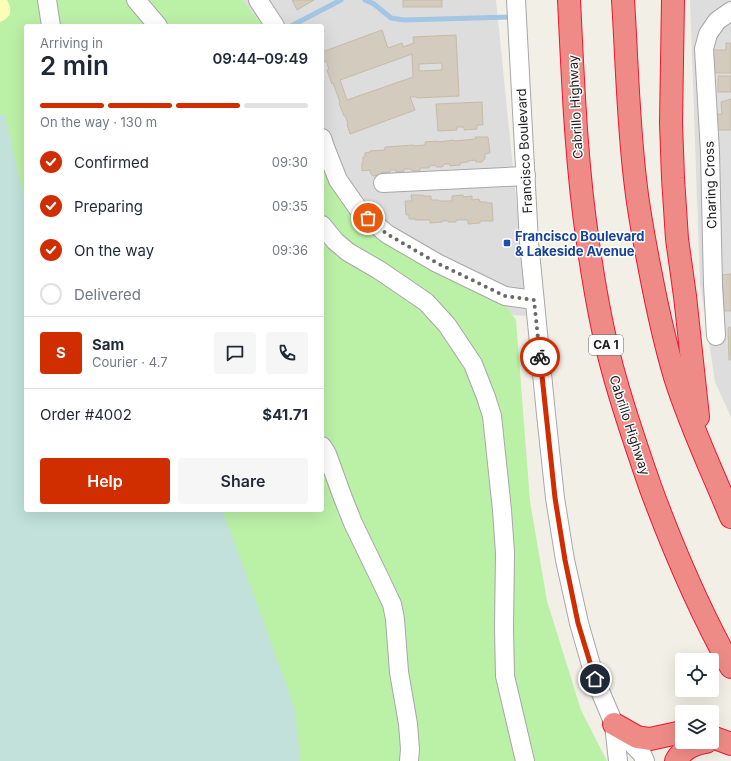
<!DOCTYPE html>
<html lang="en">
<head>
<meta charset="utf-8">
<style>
	body { margin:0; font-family:Inter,sans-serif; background:#f6f6f7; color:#1f2937; height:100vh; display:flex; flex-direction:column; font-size:15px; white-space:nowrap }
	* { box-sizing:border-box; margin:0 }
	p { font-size:13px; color:#747a83 }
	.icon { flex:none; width:22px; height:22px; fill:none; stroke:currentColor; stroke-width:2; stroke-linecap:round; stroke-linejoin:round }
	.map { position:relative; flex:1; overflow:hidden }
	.side { position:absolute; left:24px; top:24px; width:300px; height:488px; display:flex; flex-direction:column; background:#fff; border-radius:4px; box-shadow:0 4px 16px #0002 }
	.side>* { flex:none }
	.fabs { position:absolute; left:675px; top:653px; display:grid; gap:8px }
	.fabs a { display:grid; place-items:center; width:44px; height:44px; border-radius:4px; background:#fff; box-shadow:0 4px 16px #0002; font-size:20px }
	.pin { position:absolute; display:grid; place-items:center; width:34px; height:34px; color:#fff; margin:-17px; border:2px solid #fff; border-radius:50%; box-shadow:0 1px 4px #0007 }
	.courier { position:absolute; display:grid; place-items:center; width:40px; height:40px; margin:-20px; border:3px solid #d02e00; border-radius:50%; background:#fff; color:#222; box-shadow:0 1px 5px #0007 }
	.summary em { font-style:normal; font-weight:600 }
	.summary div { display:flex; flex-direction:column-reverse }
	.summary { display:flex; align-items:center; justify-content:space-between; height:68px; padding:0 16px }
	h1 { font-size:26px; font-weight:600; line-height:30px }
	.bar { display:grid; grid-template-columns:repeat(4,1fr); gap:6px 4px; align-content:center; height:48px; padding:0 16px }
	.bar i { height:5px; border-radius:3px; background:#e0e1e3 }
	.bar .on { background:#d02e00 }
	.bar p { grid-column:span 4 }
	.line { display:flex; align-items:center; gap:10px; padding:0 16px; border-top:1px solid #e0e1e3 }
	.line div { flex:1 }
	.round { display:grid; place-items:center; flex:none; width:42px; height:42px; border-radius:4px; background:#f6f6f7 }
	ol { padding:0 16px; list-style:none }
	li { display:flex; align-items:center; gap:12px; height:44px }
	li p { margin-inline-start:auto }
	li .icon { padding:4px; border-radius:50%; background:#d02e00; color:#fff; stroke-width:4 }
	li:last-child { color:#747a83 }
	li i { width:22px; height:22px; border:2px solid #e0e1e3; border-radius:50% }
	.button { display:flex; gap:8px; margin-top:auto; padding:8px 16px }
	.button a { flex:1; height:46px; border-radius:4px; background:#d02e00; color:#fff; font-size:16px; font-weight:600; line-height:46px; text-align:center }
	.button a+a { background:#f6f6f7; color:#1f2937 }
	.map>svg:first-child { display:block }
	.residential { fill:#dedddd }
	.grass { fill:#bbf0a7 }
	.wetland { fill:#c1e1da }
	.sand { fill:#feffb6 }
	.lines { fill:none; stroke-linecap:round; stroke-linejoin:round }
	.stream { stroke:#a2c6e3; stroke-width:5 }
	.building { fill:#d2cbbe; stroke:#c5bba6; fill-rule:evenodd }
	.minor-casing { stroke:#a7a7a7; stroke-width:20 }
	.highway-casing { stroke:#ec1630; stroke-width:24 }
	.minor { stroke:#fff; stroke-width:18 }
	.highway { stroke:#ef8b87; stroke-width:22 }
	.done { stroke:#6a6965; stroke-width:4; stroke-dasharray:0 7.2 }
	.route { stroke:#d02e00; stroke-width:5 }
	.transit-dot { fill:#1a4fb4; stroke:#fff; stroke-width:1.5 }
	.labels { text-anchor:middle; stroke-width:3; stroke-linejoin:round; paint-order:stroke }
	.shield { fill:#fff; stroke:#636363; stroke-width:1 }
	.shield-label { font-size:12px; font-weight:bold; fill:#202020 }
	.street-label { font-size:13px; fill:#202020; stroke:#fff }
	.transit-label { font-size:13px; font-weight:bold; fill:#164399; stroke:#fff; text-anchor:start }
</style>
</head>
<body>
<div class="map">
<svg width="731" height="761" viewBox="0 0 731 761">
	<rect width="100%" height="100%" fill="#f2f0e6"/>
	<!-- residential -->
	<g class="residential">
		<path d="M243,0H496L528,316L512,315L503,302L383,239L322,157V26H263Z"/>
		<path d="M690,0H731V417L715,382L700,283Z"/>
	</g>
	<!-- grass -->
	<path class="grass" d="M0,0H243L263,26H26V510H322V157L354,214L503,302L516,320L530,501L547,601L581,710L607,761H0Z"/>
	<!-- wetland -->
	<path class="wetland" d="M0,115H5L26,209V510H222L245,571L295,709L300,761H0Z"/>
	<!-- sand -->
	<path class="sand" d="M0,0H7C13,10 11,18 0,22Z"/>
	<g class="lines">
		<!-- stream -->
		<g class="stream">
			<path d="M365,0L374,4L391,18L404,20L514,17"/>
			<path d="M291,26L341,0"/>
		</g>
	</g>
	<!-- building -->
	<g class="building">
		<path d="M292,0H314L297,10Z"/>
		<rect x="403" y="0" width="39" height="7"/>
		<path d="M382,30L388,48L402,43L403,47L414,43L413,37L456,35L459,96L417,98V97H410L415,110L350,134L347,124H348L345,115L344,116L339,103L340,102L333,83L332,84L327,70L329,69L326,61L324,62L322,57V52ZM412,54L413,77L347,100L340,80ZM442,63V70L419,71V64Z"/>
		<path d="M726,43H731V73H710V50H726Z"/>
		<rect x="718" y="76" width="13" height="16"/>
		<path d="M731,99V130H715L714,115L722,114L721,102Z"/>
		<path d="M482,102L483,125H477V129L464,130V127H457V130L438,131L436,104Z"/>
		<path d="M475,137H488L490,153L485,154V158L482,162H476L475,160L468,161V162L460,163V165L450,166V164H445L442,167H437L434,165L430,166L429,168H420V171H413L410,169H404V171L396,172V170H390V172L381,173L378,175L373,176L371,174L370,170L362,171V163H363V157H365V153L370,152V151L385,150V147L414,145V146L425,145V142L438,141V142L454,140V141L476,139Z"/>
		<path d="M411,195H423L424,196H431V200H439L440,201H452V196L463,195V197L472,196V200L479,199L480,202H487V203H492L493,221H480V223L468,224V220H456V222H448V221H442V222L430,223V220H415V219H409V215H406L405,201H412Z"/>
		<path d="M731,274V311H724L722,275Z"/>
		<path d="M731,327V360H729L728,328Z"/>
	</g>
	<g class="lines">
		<defs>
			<g id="minor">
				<path d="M47,0L51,26"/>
				<path d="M136,0L158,26"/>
				<path d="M258,0L275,26"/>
				<path d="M516,0L529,242L546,414L555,498L565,560L579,623L595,679L614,724L618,761"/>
				<path d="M322,138L325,147L338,180L359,210L387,234L437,263L505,296L534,300"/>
				<path d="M383,183L526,176"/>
				<path d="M322,225L335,241L348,252L379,270L426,302L447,325L473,364L486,397L492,416L502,510L505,553L504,628L505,676L525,761"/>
				<path d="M716,336L713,285L710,152L704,49L708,34L717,21L731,11"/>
				<path d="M322,446L327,454L343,498L353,523L382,583L392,604L395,619L399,672L408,724L410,749L409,761"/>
				<path d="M619,730L642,754L645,761"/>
			</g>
			<g id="highway">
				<path d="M569,0C573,81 576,163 588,243C594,285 601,326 612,367C623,408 637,449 651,489C674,551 699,610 731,667"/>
				<path d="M623,0C627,62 628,125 636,187C639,213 644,239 649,265C656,302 664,340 675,377C690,425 712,471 731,517"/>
				<path d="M673,0L671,123L673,178L677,239L685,296L698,417"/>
				<path d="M614,724L637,737L650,739L682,732"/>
				<path d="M712,737L731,744"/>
				<path d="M676,761C682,749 693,744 706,742"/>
			</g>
		</defs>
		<!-- minor casing -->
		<use href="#minor" class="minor-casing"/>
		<!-- highway casing -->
		<use href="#highway" class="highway-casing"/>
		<!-- minor -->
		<use href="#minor" class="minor"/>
		<!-- highway -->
		<use href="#highway" class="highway"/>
	</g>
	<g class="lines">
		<!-- done -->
		<path class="done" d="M368,218L387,234L437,263L505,296L534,300L540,357"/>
		<!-- route -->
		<path class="route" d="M540,357L555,498L565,560L578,623L595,679"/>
	</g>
	<!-- markers -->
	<rect class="transit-dot" x="503" y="239" width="8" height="8" rx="2"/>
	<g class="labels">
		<!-- shield labels -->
		<rect class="shield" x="589" y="335" width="34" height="20" rx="3"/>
		<g class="shield-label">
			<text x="606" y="349">CA 1</text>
		</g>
		<!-- street labels -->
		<g class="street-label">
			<text transform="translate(575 107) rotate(-93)" y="5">Cabrillo Highway</text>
			<text transform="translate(524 151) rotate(-93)" y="5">Francisco Boulevard</text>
			<text transform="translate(710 185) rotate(-92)" y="5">Charing Cross</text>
			<text transform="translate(630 425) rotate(72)" y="5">Cabrillo Highway</text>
		</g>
		<!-- transit labels -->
		<g class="transit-label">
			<text x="515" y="241">Francisco Boulevard<tspan x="515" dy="15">&amp; Lakeside Avenue</tspan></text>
		</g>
	</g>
</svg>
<div class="fabs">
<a><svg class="icon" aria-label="locate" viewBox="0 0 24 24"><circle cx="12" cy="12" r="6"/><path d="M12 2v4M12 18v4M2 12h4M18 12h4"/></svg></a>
<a><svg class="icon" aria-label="layers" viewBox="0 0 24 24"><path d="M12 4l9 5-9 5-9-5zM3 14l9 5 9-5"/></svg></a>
</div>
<div class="pin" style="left:368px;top:218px;background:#ea580c"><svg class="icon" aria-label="bag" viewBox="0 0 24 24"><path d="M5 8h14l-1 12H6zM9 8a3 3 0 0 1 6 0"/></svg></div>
<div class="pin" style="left:595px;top:679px;background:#1f2937"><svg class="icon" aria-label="home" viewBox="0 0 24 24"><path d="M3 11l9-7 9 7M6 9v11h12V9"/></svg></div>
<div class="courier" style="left:540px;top:357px"><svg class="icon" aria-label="bike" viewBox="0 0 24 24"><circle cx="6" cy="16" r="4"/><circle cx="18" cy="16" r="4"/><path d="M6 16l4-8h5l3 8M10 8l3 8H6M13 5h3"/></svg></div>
<section class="side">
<div class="summary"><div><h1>2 min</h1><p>Arriving in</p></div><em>09:44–09:49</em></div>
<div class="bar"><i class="on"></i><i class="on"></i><i class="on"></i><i></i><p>On the way · 130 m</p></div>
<ol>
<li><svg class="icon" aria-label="check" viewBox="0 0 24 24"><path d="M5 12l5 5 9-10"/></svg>Confirmed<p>09:30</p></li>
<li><svg class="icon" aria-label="check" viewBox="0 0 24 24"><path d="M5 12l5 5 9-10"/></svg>Preparing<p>09:35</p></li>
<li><svg class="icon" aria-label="check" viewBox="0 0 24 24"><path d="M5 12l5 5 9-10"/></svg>On the way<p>09:36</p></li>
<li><i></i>Delivered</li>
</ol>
<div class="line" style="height:72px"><b class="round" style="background:#d02e00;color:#fff">S</b><div><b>Sam</b><p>Courier · 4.7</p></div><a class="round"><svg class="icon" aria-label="chat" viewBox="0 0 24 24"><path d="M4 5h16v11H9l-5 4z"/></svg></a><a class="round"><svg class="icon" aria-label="phone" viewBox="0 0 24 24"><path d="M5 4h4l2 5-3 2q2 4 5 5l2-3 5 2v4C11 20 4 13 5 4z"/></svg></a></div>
<div class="line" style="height:52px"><div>Order #4002</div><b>$41.71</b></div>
<div class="button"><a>Help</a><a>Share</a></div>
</section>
</div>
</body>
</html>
